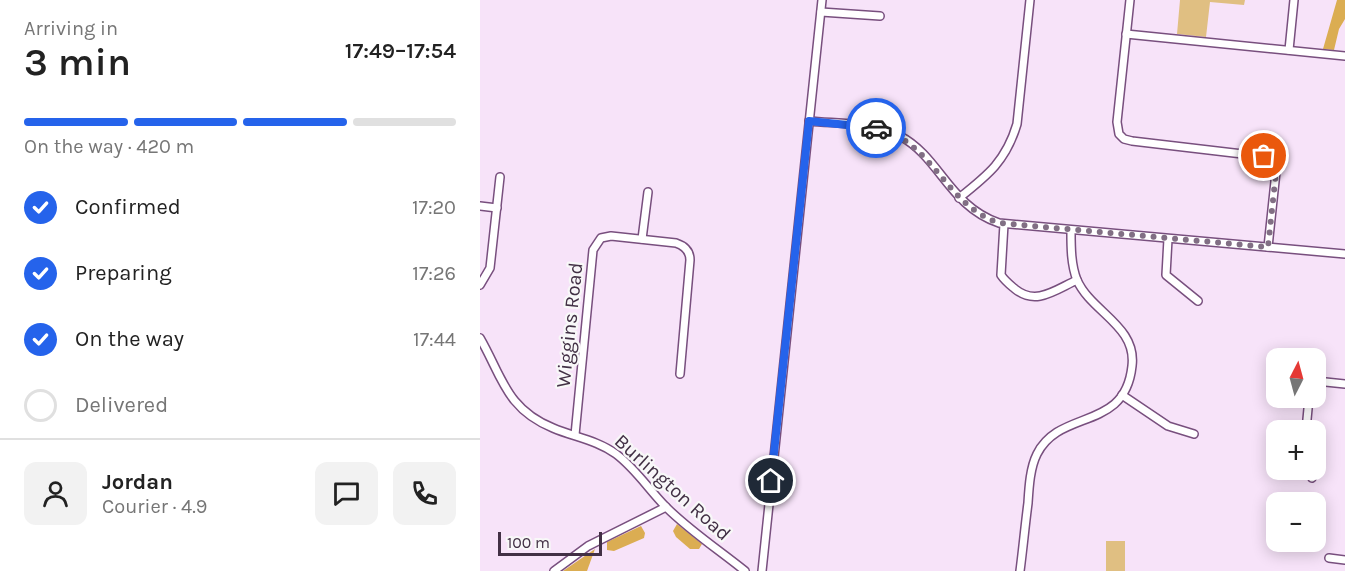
<!DOCTYPE html>
<html lang="en">
<head>
<meta charset="utf-8">
<style>
	body { margin:0; font-family:Karla,sans-serif; background:#f2f2f2; color:#222; height:100vh; display:flex; flex-direction:column; font-size:22px; white-space:nowrap }
	* { box-sizing:border-box; margin:0 }
	p { font-size:20px; color:#767676 }
	.icon { flex:none; width:33px; height:33px; fill:none; stroke:currentColor; stroke-width:2; stroke-linecap:round; stroke-linejoin:round }
	.map { position:relative; flex:1; overflow:hidden }
	.details { display:flex; flex-direction:column; background:#fff; width:480px }
	.details>* { flex:none }
	.needle { width:39px; rotate:6deg }
	.tools { position:absolute; left:786px; top:348px; display:grid; gap:12px }
	.tools a { display:grid; place-items:center; width:60px; height:60px; border-radius:12px; background:#fff; box-shadow:0 3px 15px #0003; font-size:30px }
	.scale { position:absolute; left:18px; bottom:15px; width:104px; box-sizing:border-box; padding-left:6px; border:3px solid #423045; border-top:0; font-size:16px; line-height:21px; white-space:nowrap; color:#423045; -webkit-text-stroke:4px #f8f8f8; paint-order:stroke }
	.pin { position:absolute; display:grid; place-items:center; width:51px; height:51px; color:#fff; margin:-26px; border:3px solid #fff; border-radius:50%; box-shadow:0 2px 6px #0007 }
	.courier { position:absolute; display:grid; place-items:center; width:60px; height:60px; margin:-30px; border:4px solid #2563eb; border-radius:50%; background:#fff; color:#222; box-shadow:0 2px 8px #0007 }
	.summary em { font-style:normal; font-weight:600 }
	.summary div { display:flex; flex-direction:column-reverse }
	.summary { display:flex; align-items:center; justify-content:space-between; height:102px; padding:0 24px }
	h1 { font-size:39px; font-weight:600; line-height:45px }
	.bar { display:grid; grid-template-columns:repeat(4,1fr); gap:9px 6px; align-content:center; height:72px; padding:0 24px }
	.bar i { height:8px; border-radius:4px; background:#e0e0e0 }
	.bar .current { background:#2563eb }
	.bar p { grid-column:span 4 }
	.line { display:flex; align-items:center; gap:15px; padding:0 24px; border-top:2px solid #e0e0e0 }
	.line div { flex:1 }
	.round { display:grid; place-items:center; flex:none; width:63px; height:63px; border-radius:12px; background:#f2f2f2 }
	ol { padding:0 24px; list-style:none }
	li { display:flex; align-items:center; gap:18px; height:66px }
	li p { margin-inline-start:auto }
	li .icon { padding:6px; border-radius:50%; background:#2563eb; color:#fff; stroke-width:4 }
	li:last-child { color:#767676 }
	li i { width:33px; height:33px; border:3px solid #e0e0e0; border-radius:50% }
	main { display:flex; flex:1; min-height:0 }
	.map>svg:first-child { display:block }
	.green { fill:#e0bf82 }
	.forest { fill:#dbad52 }
	.lines { fill:none; stroke-linecap:round; stroke-linejoin:round }
	.minor-casing { stroke:#784f7e; stroke-width:10 }
	.minor { stroke:#fff; stroke-width:7 }
	.done { stroke:#816f84; stroke-width:6; stroke-dasharray:0 10.8 }
	.route { stroke:#2563eb; stroke-width:8 }
	.labels { text-anchor:middle; stroke-width:4.5; stroke-linejoin:round; paint-order:stroke }
	.street-label { font-size:20px; fill:#423045; stroke:#f8f8f8 }
</style>
</head>
<body>
<main>
<section class="details">
<div class="summary"><div><h1>3 min</h1><p>Arriving in</p></div><em>17:49–17:54</em></div>
<div class="bar"><i class="current"></i><i class="current"></i><i class="current"></i><i></i><p>On the way · 420 m</p></div>
<ol>
<li><svg class="icon" aria-label="check" viewBox="0 0 24 24"><path d="M5 12l5 5 9-10"/></svg>Confirmed<p>17:20</p></li>
<li><svg class="icon" aria-label="check" viewBox="0 0 24 24"><path d="M5 12l5 5 9-10"/></svg>Preparing<p>17:26</p></li>
<li><svg class="icon" aria-label="check" viewBox="0 0 24 24"><path d="M5 12l5 5 9-10"/></svg>On the way<p>17:44</p></li>
<li><i></i>Delivered</li>
</ol>
<div class="line" style="height:108px"><a class="round"><svg class="icon" aria-label="person" viewBox="0 0 24 24"><circle cx="12" cy="8" r="4"/><path d="M4 21q1-7 8-7t8 7"/></svg></a><div><b>Jordan</b><p>Courier · 4.9</p></div><a class="round"><svg class="icon" aria-label="chat" viewBox="0 0 24 24"><path d="M4 5h16v11H9l-5 4z"/></svg></a><a class="round"><svg class="icon" aria-label="phone" viewBox="0 0 24 24"><path d="M5 4h4l2 5-3 2q2 4 5 5l2-3 5 2v4C11 20 4 13 5 4z"/></svg></a></div>
</section>
<div class="map">
<svg width="865" height="571" viewBox="0 0 865 571">
	<rect width="100%" height="100%" fill="#f7e3f9"/>
	<!-- green -->
	<g class="green">
		<path d="M700,0H765L764,5L730,2L726,37L697,34Z"/>
		<rect x="626" y="541" width="19" height="30"/>
	</g>
	<!-- forest -->
	<g class="forest">
		<path d="M857,0H865V19L859,29L854,50L843,49Z"/>
		<path d="M197,524L222,544L219,549H210L196,537L193,531Z"/>
		<path d="M161,526L165,533L164,538L134,551L127,550V542Z"/>
		<path d="M115,549L107,571H83Z"/>
	</g>
	<g class="lines">
		<defs>
			<g id="minor">
				<path d="M650,0L637,122L639,134L644,139L652,141L788,157L794,163L796,172L788,247"/>
				<path d="M341,12L400,16"/>
				<path d="M646,34L865,56"/>
				<path d="M809,50L814,0"/>
				<path d="M329,121C358,124 393,122 420,136C460,157 469,206 519,223L865,254"/>
				<path d="M479,198C508,175 526,161 537,124L550,0"/>
				<path d="M0,206L17,208"/>
				<path d="M524,224L521,275C525,281 529,284 535,289C556,306 575,290 597,280"/>
				<path d="M162,239L168,192"/>
				<path d="M688,239L686,275L718,301"/>
				<path d="M0,285L10,268L20,177"/>
				<path d="M0,338C22,376 26,409 73,428C94,437 117,440 136,454C156,469 169,490 186,507C210,531 239,550 265,571"/>
				<path d="M836,381L865,384"/>
				<path d="M642,395L688,426L714,434"/>
				<path d="M826,430L829,398"/>
				<path d="M95,435L113,250L121,238L131,236L196,243C205,246 210,251 210,260L200,374"/>
				<path d="M829,470L832,478"/>
				<path d="M849,558L865,560"/>
				<path d="M74,571L108,546L186,507"/>
				<path d="M282,571L342,0"/>
				<path d="M540,571C543,548 545,526 548,503C549,487 550,468 557,454C580,408 645,432 652,366C657,326 611,312 597,280C591,265 591,247 591,231"/>
			</g>
		</defs>
		<!-- minor casing -->
		<use href="#minor" class="minor-casing"/>
		<!-- minor -->
		<use href="#minor" class="minor"/>
	</g>
	<g class="lines">
		<!-- done -->
		<path class="done" d="M396,128C453,141 465,205 519,223L788,247L796,172L792,161L784,156"/>
		<!-- route -->
		<path class="route" d="M291,481L329,121L396,128"/>
	</g>
	<g class="labels">
		<!-- street labels -->
		<g class="street-label">
			<text transform="translate(89 325) rotate(-84)" y="7">Wiggins Road</text>
			<text transform="translate(193 487) rotate(42)" y="7">Burlington Road</text>
		</g>
	</g>
</svg>
<div class="tools">
<a><svg class="needle" viewBox="-14 -14 28 28"><path d="M0-13l5 13h-10z" fill="#e53935"/><path d="M0 13l5-13h-10z" fill="#767676"/></svg></a>
<a>+</a>
<a>−</a>
</div>
<div class="scale">100 m</div>
<div class="pin" style="left:784px;top:156px;background:#ea580c"><svg class="icon" aria-label="bag" viewBox="0 0 24 24"><path d="M5 8h14l-1 12H6zM9 8a3 3 0 0 1 6 0"/></svg></div>
<div class="pin" style="left:291px;top:481px;background:#1f2937"><svg class="icon" aria-label="home" viewBox="0 0 24 24"><path d="M3 11l9-7 9 7M6 9v11h12V9"/></svg></div>
<div class="courier" style="left:396px;top:128px"><svg class="icon" aria-label="car" viewBox="0 0 24 24"><path d="M5 17H2v-5l4-1 3-4h7l3 4 3 1v5h-3M9 17h6M6 11h13"/><circle cx="7" cy="17" r="2"/><circle cx="17" cy="17" r="2"/></svg></div>
</div>
</main>
</body>
</html>
